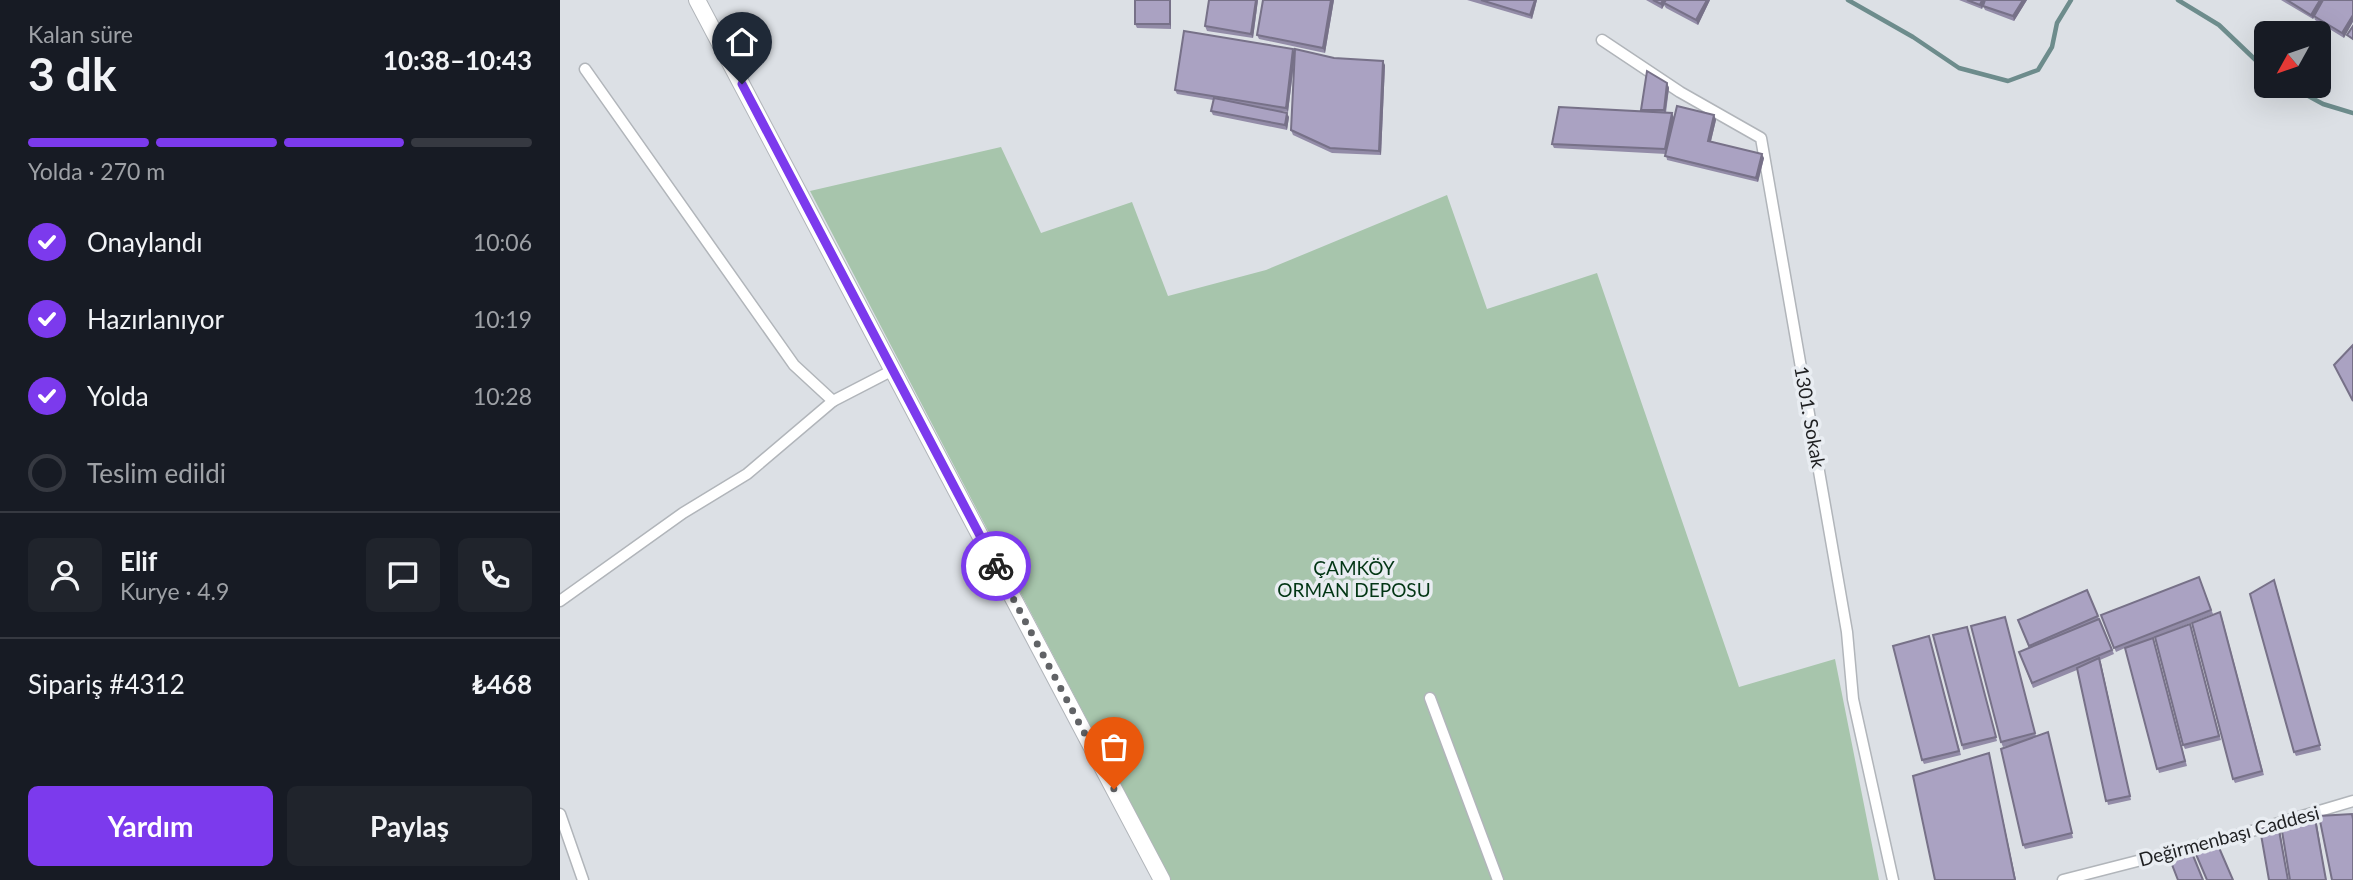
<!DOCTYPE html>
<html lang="tr">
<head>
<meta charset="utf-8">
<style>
	body { margin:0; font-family:Lato,sans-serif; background:#20242c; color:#f1f3f6; height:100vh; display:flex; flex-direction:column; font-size:26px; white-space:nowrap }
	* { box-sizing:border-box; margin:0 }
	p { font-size:23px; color:#9ea1a6 }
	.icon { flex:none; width:38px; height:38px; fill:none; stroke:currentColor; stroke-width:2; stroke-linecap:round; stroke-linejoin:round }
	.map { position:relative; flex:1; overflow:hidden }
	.sheet { display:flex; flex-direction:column; background:#171b24; width:560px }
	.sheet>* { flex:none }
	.needle { width:46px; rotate:230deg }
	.tools { position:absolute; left:1694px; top:21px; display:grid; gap:14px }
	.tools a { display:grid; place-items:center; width:77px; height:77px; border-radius:10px; background:#171b24; box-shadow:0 7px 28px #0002; font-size:35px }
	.pin { position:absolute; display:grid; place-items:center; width:60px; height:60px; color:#fff; margin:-72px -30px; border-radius:50% 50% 50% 0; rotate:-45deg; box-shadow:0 0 7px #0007 }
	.pin .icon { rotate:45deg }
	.courier { position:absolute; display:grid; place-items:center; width:70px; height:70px; margin:-35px; border:5px solid #7c3aed; border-radius:50%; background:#fff; color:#222; box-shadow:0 2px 9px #0007 }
	.overview em { font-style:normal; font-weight:700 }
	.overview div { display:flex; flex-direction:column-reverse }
	.overview { display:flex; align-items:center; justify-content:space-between; height:119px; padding:0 28px }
	h1 { font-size:46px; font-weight:700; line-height:52px }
	.bar { display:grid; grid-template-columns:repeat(4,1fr); gap:10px 7px; align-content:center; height:84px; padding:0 28px }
	.bar i { height:9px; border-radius:5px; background:#363941 }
	.bar .on { background:#7c3aed }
	.bar p { grid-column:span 4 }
	.line { display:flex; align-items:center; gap:18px; padding:0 28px; border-top:2px solid #363941 }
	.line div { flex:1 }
	.round { display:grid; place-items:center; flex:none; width:74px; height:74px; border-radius:10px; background:#20242c }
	ol { padding:0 28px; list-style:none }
	li { display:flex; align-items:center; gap:21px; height:77px }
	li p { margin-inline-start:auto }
	li .icon { padding:7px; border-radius:50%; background:#7c3aed; color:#fff; stroke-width:4 }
	li:last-child { color:#9ea1a6 }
	li i { width:38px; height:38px; border:4px solid #363941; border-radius:50% }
	.button { display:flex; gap:14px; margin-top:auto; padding:14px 28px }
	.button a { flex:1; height:80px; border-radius:10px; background:#7c3aed; color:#fff; font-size:28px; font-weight:700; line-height:80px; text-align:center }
	.button a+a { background:#20242c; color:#f1f3f6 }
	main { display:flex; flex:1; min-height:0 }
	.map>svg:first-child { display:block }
	.green { fill:#a7c5ac }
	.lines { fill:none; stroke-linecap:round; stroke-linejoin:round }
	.stream { stroke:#6d8c8c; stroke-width:4.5 }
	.street-casing { stroke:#b1b5ba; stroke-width:13 }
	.secondary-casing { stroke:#b1b5ba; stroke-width:18 }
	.street { stroke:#fff; stroke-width:10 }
	.secondary { stroke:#fff; stroke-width:16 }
	.wall { fill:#928ba7 }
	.shaded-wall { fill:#777188 }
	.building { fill:#aaa2c2; stroke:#777188; stroke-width:2 }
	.done { stroke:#616366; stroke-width:7; stroke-dasharray:0 12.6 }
	.route { stroke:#7c3aed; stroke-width:9 }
	.labels { text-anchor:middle; stroke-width:7; stroke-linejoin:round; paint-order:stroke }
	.street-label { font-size:19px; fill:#1f2022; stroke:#e9edf2 }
	.park-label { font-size:19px; fill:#033615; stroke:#e9edf2 }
</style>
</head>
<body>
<main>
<section class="sheet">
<div class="overview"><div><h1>3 dk</h1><p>Kalan süre</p></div><em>10:38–10:43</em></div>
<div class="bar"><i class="on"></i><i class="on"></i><i class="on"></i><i></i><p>Yolda · 270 m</p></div>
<ol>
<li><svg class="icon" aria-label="check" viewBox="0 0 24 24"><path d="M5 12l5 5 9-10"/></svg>Onaylandı<p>10:06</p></li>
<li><svg class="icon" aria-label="check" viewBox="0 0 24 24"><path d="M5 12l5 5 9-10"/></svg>Hazırlanıyor<p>10:19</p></li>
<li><svg class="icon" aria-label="check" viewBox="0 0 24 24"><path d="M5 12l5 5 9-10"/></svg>Yolda<p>10:28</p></li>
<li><i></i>Teslim edildi</li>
</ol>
<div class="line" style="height:126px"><a class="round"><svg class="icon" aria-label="person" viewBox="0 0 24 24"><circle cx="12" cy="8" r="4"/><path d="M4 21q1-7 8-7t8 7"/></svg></a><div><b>Elif</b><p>Kurye · 4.9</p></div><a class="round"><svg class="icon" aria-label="chat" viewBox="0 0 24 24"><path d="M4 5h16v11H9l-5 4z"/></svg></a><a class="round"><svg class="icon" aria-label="phone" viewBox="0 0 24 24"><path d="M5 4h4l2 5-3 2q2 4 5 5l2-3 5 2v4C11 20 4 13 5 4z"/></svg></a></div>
<div class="line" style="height:91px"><div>Sipariş #4312</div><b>₺468</b></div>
<div class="button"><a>Yardım</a><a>Paylaş</a></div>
</section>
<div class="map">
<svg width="1793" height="880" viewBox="0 0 1793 880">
	<rect width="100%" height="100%" fill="#dce0e5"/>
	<!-- green -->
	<path class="green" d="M441,147L481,233L572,202L608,296L706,270L887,195L927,309L1037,273L1179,687L1275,659L1319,880H611L250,191Z"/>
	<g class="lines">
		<!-- stream -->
		<g class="stream">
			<path d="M1288,0L1353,37L1399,68L1448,81L1478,70L1492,47L1497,23L1511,0"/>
			<path d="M1618,0L1659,25L1706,70"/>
			<path d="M1730,86L1763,104L1793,113"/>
		</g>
		<defs>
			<g id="street">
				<path d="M1042,40L1120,92L1201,138L1287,632L1293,699L1333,880"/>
				<path d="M25,69L234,365L273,401L333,370"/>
				<path d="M0,601L123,513L187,474L273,401"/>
				<path d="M870,698L938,880"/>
				<path d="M0,814L23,880"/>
				<path d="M1503,880L1675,836L1793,801"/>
			</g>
			<path id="secondary" d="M137,0L602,880"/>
		</defs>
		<!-- street casing -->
		<use href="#street" class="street-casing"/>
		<!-- secondary casing -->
		<use href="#secondary" class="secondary-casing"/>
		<!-- street -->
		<use href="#street" class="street"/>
		<!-- secondary -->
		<use href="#secondary" class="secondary"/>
	</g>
	<!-- wall -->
	<g class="wall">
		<path d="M611,0V29L577,28L575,24Z"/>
		<path d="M649,0H698L693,38L647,31L645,26Z"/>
		<path d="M774,0L765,53L699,39L697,35Z"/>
		<path d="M907,0H977L972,19Z"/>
		<path d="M1086,0H1150L1138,25L1106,8L1104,5L1102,9Z"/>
		<path d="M1399,0H1467L1454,21L1425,10L1423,6L1422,9Z"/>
		<path d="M1721,0H1793L1784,38L1755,20L1754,17L1753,19Z"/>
		<path d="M735,53L825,65L821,155L772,153L733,135L731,130L735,56L728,112L720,111L729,117L727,130L653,115L651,111L653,100L617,94L615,90Z"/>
		<path d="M1107,83L1109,88L1106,113H1112L1114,118L1111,132L1154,115L1156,120L1151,141L1204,158L1198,182L1107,160L1106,154L994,148L992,144L1082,112L1081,110Z"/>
		<path d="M1639,577L1653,614L1593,638L1627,766L1599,773L1565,648L1556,652L1541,615Z"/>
		<path d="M1716,585L1761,750L1736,756L1734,752Z"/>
		<path d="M1527,590L1554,654L1540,660L1571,800L1548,805L1517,670L1473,688L1459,652L1469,648L1458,620Z"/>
		<path d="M1662,617L1704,775L1675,783L1673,779Z"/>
		<path d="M1446,622L1476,736H1489L1513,838L1465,849L1463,845L1458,743L1443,747L1441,742Z"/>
		<path d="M1407,627L1437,741L1403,750L1402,745Z"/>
		<path d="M1631,628L1661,740L1625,749L1623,745Z"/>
		<path d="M1369,636L1401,755L1364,764L1362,760Z"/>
	</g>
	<!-- shaded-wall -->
	<g class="shaded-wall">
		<path d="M610,0H611V29L610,24Z"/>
		<path d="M696,0H698L693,38L691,34Z"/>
		<path d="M771,0H774L765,53L763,48Z"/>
		<path d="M975,0H977L972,19L970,15Z"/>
		<path d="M1103,0H1107L1102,9L1101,4Z"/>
		<path d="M1147,0H1150L1138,25L1136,20Z"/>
		<path d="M1422,0H1425L1422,9L1420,5Z"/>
		<path d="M1463,0H1467L1454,21L1453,16Z"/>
		<path d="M1760,0H1764L1753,19L1751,15Z"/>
		<path d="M1793,15V22L1784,38L1782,33Z"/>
		<path d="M733,49L735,54L728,112L726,108Z"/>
		<path d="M823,61L825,65L821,155L819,151Z"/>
		<path d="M1107,83L1109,88L1105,115L1104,110Z"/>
		<path d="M727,113L729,117L727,130L725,125Z"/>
		<path d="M1112,113L1114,118L1107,154L1105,149Z"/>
		<path d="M1154,115L1156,120L1150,145L1148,141Z"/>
		<path d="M1202,154L1204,158L1198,182L1196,178Z"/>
		<path d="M1539,658L1541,663L1571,800L1570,796Z"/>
		<path d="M1429,753L1430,758L1456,880H1455Z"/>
		<path d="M1755,819L1757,824L1766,880Z"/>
		<path d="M1718,825L1720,830L1728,880Z"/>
	</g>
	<!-- building -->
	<g class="building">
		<rect x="575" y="0" width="35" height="24"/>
		<path d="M649,0H696L691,34L645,26Z"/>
		<path d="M703,0H771L763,48L697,35Z"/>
		<path d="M921,0H975L970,15Z"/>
		<path d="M1093,0H1103L1101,4Z"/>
		<path d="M1106,0H1147L1136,20L1104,3Z"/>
		<path d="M1407,0H1422L1420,5Z"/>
		<path d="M1425,0H1463L1453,16L1423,6Z"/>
		<path d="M1727,0H1760L1751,15Z"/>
		<path d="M1763,0H1793V15L1782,33L1754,16Z"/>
		<path d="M1793,26V39L1787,35Z"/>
		<path d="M624,31L733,49L726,108L615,90Z"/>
		<path d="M735,49L774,58L823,61L819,151L770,148L731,130Z"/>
		<path d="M1087,71L1107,83L1104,110H1081Z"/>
		<path d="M654,98L727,113L725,125L651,111Z"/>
		<path d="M1117,106L1154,115L1148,141L1202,154L1196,178L1105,156Z"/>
		<path d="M999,107L1112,113L1105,149L992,144Z"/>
		<path d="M1793,345V401L1774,365Z"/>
		<path d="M1639,577L1651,610L1554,648L1541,615Z"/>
		<path d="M1714,580L1760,745L1734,752L1690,594Z"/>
		<path d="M1527,590L1538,616L1469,646L1458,620Z"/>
		<path d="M1660,612L1702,771L1673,779L1632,623Z"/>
		<path d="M1445,617L1475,733L1441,742L1411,626Z"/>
		<path d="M1539,619L1552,650L1472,683L1459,652Z"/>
		<path d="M1630,624L1659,736L1623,745L1595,637Z"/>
		<path d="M1407,627L1436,737L1402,745L1373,635Z"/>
		<path d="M1369,636L1399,751L1362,760L1333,646Z"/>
		<path d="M1593,638L1625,761L1597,769L1565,648Z"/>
		<path d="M1539,658L1570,796L1546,801L1517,668Z"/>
		<path d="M1488,732L1512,833L1463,845L1441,749Z"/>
		<path d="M1429,753L1455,880H1375L1353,776Z"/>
		<path d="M1792,814L1793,819V880H1772L1759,816Z"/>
		<path d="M1755,819L1766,880H1730L1721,825Z"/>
		<path d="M1718,825L1728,880H1709L1700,829Z"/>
		<path d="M1657,843L1673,880H1647L1635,852Z"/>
		<path d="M1632,853L1643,880H1618L1611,862Z"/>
	</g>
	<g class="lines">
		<!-- done -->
		<path class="done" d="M436,566L554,789"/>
		<!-- route -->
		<path class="route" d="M182,84L436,566"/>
	</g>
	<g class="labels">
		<!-- street labels -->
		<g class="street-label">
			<text transform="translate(1250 417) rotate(80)" y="7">1301. Sokak</text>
			<text transform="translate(1669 836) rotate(-15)" y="7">Değirmenbaşı Caddesi</text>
		</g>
		<!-- park labels -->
		<g class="park-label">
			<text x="794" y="575">ÇAMKÖY<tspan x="794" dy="22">ORMAN DEPOSU</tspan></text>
		</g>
	</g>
</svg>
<div class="tools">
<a><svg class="needle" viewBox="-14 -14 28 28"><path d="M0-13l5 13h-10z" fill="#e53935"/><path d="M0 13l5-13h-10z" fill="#9ea1a6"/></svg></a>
</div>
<div class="pin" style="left:554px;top:789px;background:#ea580c"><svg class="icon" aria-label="bag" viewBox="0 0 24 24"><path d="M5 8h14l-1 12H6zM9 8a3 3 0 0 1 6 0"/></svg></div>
<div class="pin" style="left:182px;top:84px;background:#1f2937"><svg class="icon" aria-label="home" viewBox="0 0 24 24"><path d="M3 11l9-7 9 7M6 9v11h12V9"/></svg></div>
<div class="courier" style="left:436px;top:566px"><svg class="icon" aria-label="bike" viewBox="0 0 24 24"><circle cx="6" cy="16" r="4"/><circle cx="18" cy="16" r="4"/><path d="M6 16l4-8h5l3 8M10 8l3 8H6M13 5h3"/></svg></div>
</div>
</main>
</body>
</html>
